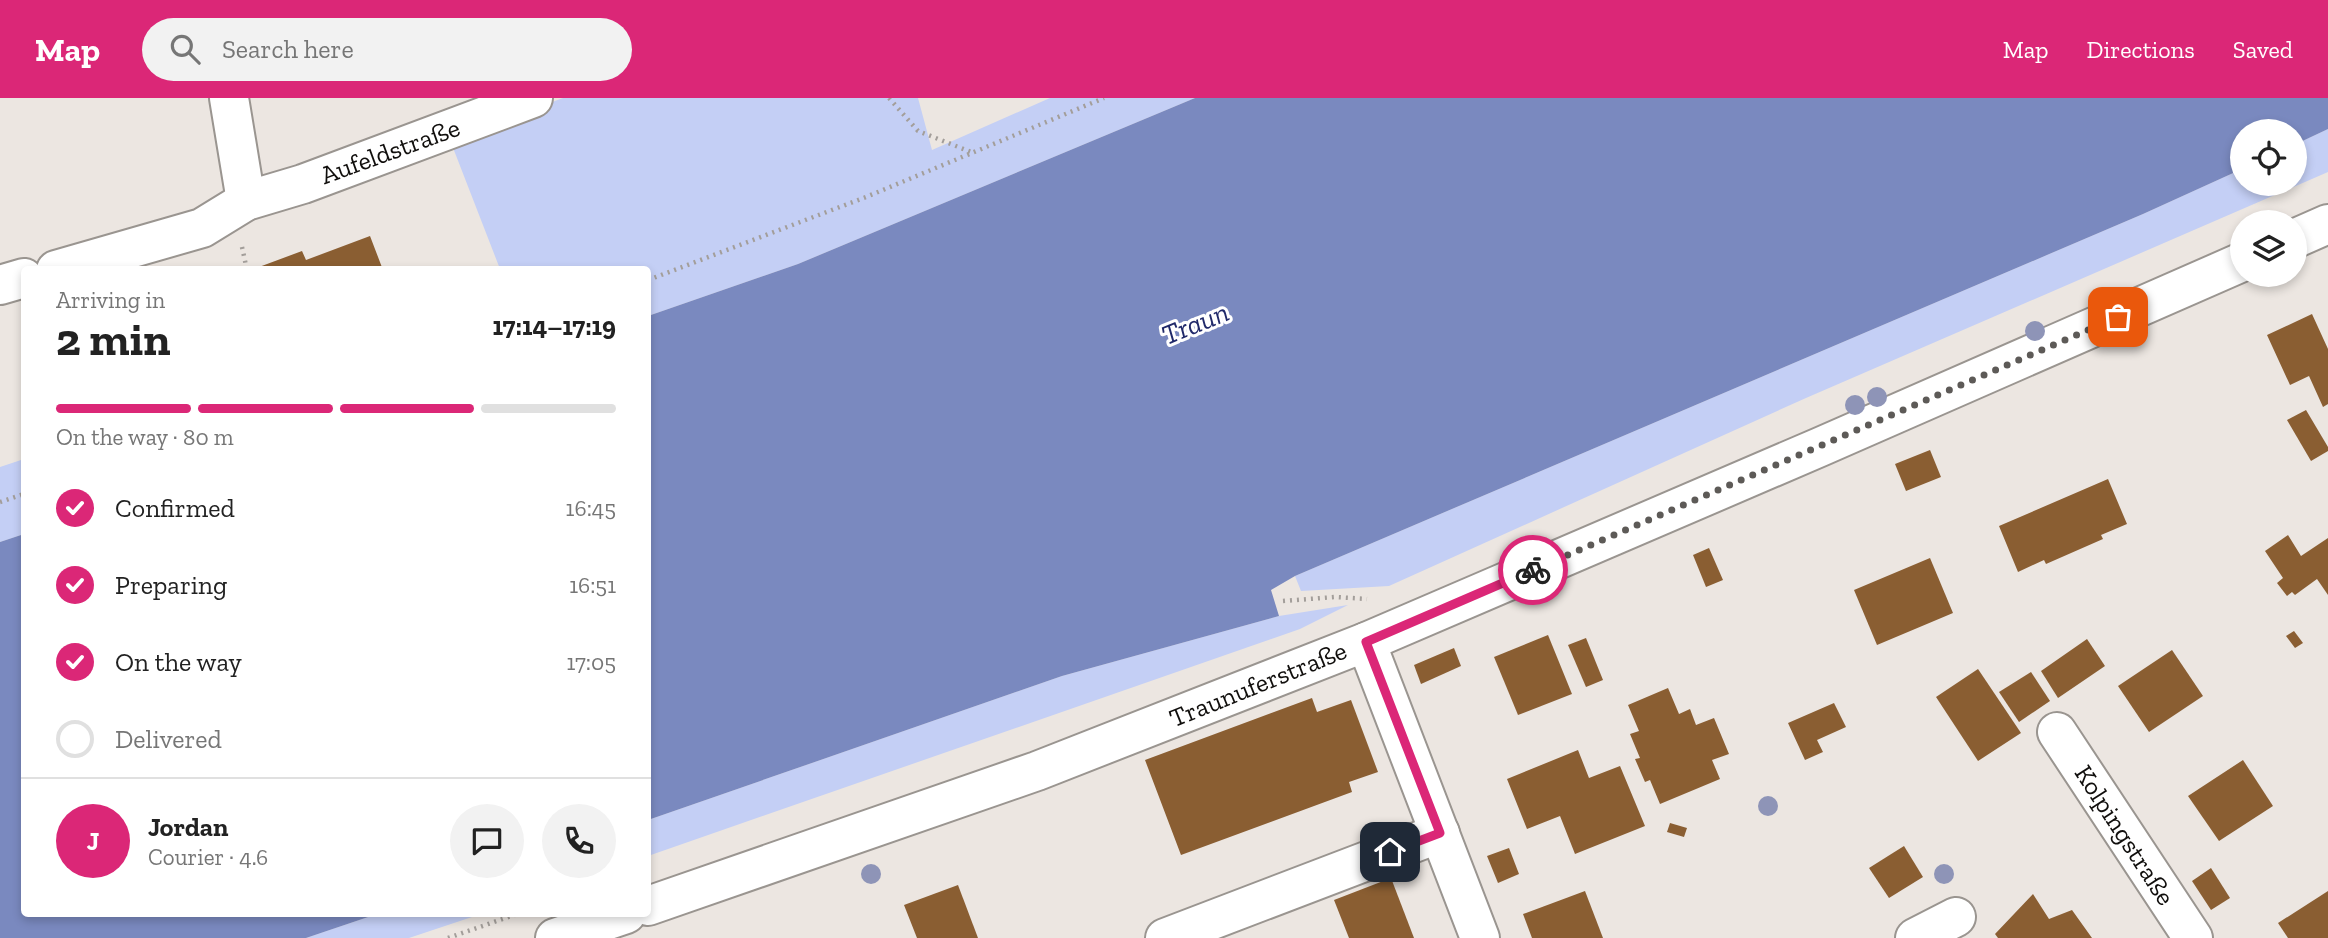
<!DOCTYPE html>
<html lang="en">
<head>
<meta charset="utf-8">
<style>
	body { margin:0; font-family:"Zilla Slab",serif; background:#f2f2f2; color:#222; height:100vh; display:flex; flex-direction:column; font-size:26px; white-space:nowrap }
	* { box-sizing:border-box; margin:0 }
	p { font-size:23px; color:#767676 }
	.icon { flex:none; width:38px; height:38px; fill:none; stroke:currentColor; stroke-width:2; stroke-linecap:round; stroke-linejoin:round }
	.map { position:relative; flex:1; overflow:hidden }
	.sheet { position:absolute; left:21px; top:168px; width:630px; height:651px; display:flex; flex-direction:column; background:#fff; border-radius:7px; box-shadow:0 4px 10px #0003 }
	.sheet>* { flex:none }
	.buttons { position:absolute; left:2230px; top:21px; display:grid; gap:14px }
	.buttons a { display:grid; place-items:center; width:77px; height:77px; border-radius:50%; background:#fff; box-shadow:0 4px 10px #0003; font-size:35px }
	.pin { position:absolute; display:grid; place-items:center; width:60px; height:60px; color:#fff; margin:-30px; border-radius:14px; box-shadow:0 4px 10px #0006 }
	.courier { position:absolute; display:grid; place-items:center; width:70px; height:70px; margin:-35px; border:5px solid #db2777; border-radius:50%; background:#fff; color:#222; box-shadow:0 2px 9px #0007 }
	.overview em { font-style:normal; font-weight:800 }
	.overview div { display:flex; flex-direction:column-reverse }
	.overview { display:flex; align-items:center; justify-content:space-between; height:119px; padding:0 35px }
	h1 { font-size:46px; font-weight:800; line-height:52px }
	.bar { display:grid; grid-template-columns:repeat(4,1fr); gap:10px 7px; align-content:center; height:84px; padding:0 35px }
	.bar i { height:9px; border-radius:5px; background:#e0e0e0 }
	.bar .active { background:#db2777 }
	.bar p { grid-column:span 4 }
	.line { display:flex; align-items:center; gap:18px; padding:0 35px; border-top:2px solid #e0e0e0 }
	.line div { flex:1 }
	.round { display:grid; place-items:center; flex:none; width:74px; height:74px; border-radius:37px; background:#f2f2f2 }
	ol { padding:0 35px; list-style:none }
	li { display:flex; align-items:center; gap:21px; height:77px }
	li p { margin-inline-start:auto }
	li .icon { padding:7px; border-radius:50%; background:#db2777; color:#fff; stroke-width:4 }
	li:last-child { color:#767676 }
	li i { width:38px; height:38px; border:4px solid #e0e0e0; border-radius:50% }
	header { display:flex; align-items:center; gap:42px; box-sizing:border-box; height:98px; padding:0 35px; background:#db2777; color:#fff }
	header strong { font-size:33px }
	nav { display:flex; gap:38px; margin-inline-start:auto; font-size:24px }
	.search { width:490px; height:63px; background:#f2f2f2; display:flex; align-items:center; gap:18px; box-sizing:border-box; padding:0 24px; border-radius:38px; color:#767676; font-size:26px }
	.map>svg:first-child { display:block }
	.green { fill:#c4cff5 }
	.water { fill:#7a89bf }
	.building { fill:#8a5e32 }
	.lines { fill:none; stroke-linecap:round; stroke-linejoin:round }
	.minor-casing { stroke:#9a9590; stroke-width:42 }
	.path { stroke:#a39e9a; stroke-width:4.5; stroke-dasharray:2 5; stroke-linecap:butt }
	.minor { stroke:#fff; stroke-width:38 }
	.tree { fill:#8e94b7 }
	.done { stroke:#5d5a57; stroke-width:7; stroke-dasharray:0 12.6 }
	.route { stroke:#db2777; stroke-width:9 }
	.labels { text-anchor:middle; stroke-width:6; stroke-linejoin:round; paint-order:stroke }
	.street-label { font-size:26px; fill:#100e0c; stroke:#fff }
	.water-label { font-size:28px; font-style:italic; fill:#20296a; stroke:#fff }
</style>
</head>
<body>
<header>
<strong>Map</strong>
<div class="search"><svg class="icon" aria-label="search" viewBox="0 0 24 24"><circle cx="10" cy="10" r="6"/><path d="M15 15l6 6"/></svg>Search here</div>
<nav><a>Map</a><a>Directions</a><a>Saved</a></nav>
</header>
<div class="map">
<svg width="2328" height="840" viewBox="0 0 2328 840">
	<rect width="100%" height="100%" fill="#ece6e1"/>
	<!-- green -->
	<g class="green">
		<path d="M563,0H918L932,52L1050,0H1195L798,166L648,218V172L500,171L450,42Z"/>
		<path d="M2328,31V74L1806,300L1389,488L1301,493L1295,478L2143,116L2242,71V86H2294V47Z"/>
		<path d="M24,361V436L0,444V369Z"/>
		<path d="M1348,507L1300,531L648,758V722L1062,578L1279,518Z"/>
		<path d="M377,816H481L409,840H306Z"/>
	</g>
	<!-- water -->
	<g class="water">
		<path d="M1195,0H2328V31L2294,47V33H2242V71L2143,116L1295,478L1271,492L1279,518L1062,578L648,722V218L798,166Z"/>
		<path d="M24,436V816H377L306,840H0V444Z"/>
	</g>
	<!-- building -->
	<g class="building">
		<path d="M370,138L383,172H260L259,169L302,153L306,162Z"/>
		<path d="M2312,216L2328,251V306L2323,309L2309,278L2290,287L2267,237Z"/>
		<path d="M2306,312L2328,349V353L2311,363L2287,322Z"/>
		<path d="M1930,352L1941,379L1906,393L1895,366Z"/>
		<path d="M2108,381L2127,426L2101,437L2103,441L2046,466L2044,462L2018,474L1999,428Z"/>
		<path d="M2288,437L2301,458L2328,440V497L2317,481L2295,497L2292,494L2287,498L2277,485L2283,480L2265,453Z"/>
		<path d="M1709,450L1723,482L1706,489L1693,457Z"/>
		<path d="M1930,460L1953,515L1877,547L1854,492Z"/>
		<path d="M2294,533L2303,545L2295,550L2286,538Z"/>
		<path d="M1548,537L1572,596L1518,617L1494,559Z"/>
		<path d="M1586,540L1603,582L1586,589L1568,547Z"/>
		<path d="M2087,541L2105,568L2058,600L2041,573Z"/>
		<path d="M1454,550L1461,568L1421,586L1414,567Z"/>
		<path d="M2172,552L2203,598L2149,634L2118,588Z"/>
		<path d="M1978,571L2021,635L1978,663L1936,599Z"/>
		<path d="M2031,574L2050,603L2019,624L1999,594Z"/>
		<path d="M1668,590L1679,616L1690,611L1696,627L1714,620L1729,656L1712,662L1720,681L1660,706L1650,682L1645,684L1635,661L1640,660L1630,636L1639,633L1628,607Z"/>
		<path d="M1312,600L1317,614L1351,602L1378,674L1349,684L1352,694L1181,757L1145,662Z"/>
		<path d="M1834,605L1846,629L1817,642L1823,654L1805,662L1788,625Z"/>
		<path d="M1578,652L1589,680L1620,668L1645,728L1575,756L1560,718L1527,731L1507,681Z"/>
		<path d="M2243,662L2273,708L2219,743L2188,698Z"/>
		<path d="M1670,725L1687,730L1684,739L1667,734Z"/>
		<path d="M1904,748L1923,779L1889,800L1869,770Z"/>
		<path d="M1509,750L1519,776L1498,785L1487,758Z"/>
		<path d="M2211,770L2230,800L2211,812L2192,783Z"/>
		<path d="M1391,780L1414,840H1349L1334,802Z"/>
		<path d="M958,787L978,840H917L904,807Z"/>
		<path d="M1585,793L1603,840H1532L1523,816Z"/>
		<path d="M2328,793V840H2288L2278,825Z"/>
		<path d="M2033,796L2049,821L2072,812L2092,840H1998L1995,836Z"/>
	</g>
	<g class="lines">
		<defs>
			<g id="minor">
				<path d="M229,0L246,103"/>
				<path d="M2294,141L2328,126"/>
				<path d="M56,172L202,130L246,103L303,86L533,0"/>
				<path d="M0,187L24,180"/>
				<path d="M1366,544L1480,840"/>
				<path d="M2057,634L2193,840"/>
				<path d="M648,808L1037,673L1366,544L1820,349L2242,164"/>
				<path d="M555,840L626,816"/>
				<path d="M1165,840L1440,735"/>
				<path d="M1915,840L1956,819"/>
			</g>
		</defs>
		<!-- minor casing -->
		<use href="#minor" class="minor-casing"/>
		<!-- path -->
		<g class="path">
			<path d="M889,0L918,33L971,54"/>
			<path d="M242,149L247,172"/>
			<path d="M648,182L866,99L1104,0"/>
			<path d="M0,404L24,396"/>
			<path d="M1283,503L1335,499L1367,501"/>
			<path d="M448,840L517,816"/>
		</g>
		<!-- minor -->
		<use href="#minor" class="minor"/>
	</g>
	<!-- trees -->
	<g class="tree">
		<circle cx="2035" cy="233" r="10"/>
		<circle cx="1877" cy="299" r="10"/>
		<circle cx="1855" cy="307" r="10"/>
		<circle cx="1768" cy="708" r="10"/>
		<circle cx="871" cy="776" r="10"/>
		<circle cx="1944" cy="776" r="10"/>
	</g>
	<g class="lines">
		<!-- done -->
		<path class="done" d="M1533,472L2118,219"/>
		<!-- route -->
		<path class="route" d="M1390,754L1440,735L1366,544L1533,472"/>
	</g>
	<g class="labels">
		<!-- street labels -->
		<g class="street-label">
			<text transform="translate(390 53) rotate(-20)" y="9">Aufeldstraße</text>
			<text transform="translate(1258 586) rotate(-22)" y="9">Traunuferstraße</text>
			<text transform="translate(2125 737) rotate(57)" y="9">Kolpingstraße</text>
		</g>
		<!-- water labels -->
		<g class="water-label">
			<text transform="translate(1195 225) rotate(-22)" y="10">Traun</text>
		</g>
	</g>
</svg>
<div class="buttons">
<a><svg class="icon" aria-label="locate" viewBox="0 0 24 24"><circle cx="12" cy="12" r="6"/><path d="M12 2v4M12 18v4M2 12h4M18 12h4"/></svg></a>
<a><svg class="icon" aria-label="layers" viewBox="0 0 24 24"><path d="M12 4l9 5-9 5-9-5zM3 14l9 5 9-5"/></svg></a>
</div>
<div class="pin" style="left:2118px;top:219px;background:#ea580c"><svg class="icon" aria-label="bag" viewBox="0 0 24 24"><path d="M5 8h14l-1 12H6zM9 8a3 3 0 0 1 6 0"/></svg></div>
<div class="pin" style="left:1390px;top:754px;background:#1f2937"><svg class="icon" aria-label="home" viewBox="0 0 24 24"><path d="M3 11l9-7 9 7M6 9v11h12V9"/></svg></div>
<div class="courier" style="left:1533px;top:472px"><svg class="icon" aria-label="bike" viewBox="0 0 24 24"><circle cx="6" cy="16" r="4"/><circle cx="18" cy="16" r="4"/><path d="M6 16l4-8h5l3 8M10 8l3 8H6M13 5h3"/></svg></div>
<section class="sheet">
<div class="overview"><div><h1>2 min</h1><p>Arriving in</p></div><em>17:14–17:19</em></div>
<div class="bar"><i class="active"></i><i class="active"></i><i class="active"></i><i></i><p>On the way · 80 m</p></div>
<ol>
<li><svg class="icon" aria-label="check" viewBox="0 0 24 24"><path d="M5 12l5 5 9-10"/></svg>Confirmed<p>16:45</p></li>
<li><svg class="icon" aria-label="check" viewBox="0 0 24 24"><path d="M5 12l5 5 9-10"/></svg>Preparing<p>16:51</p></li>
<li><svg class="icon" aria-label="check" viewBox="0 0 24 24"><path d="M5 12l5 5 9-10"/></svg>On the way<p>17:05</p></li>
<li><i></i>Delivered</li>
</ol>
<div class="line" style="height:126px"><b class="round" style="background:#db2777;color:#fff">J</b><div><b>Jordan</b><p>Courier · 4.6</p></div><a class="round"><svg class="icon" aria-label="chat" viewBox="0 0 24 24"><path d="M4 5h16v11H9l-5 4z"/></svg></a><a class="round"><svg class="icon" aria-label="phone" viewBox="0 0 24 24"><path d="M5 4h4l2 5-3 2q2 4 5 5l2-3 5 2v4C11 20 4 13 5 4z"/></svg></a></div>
</section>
</div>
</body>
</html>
